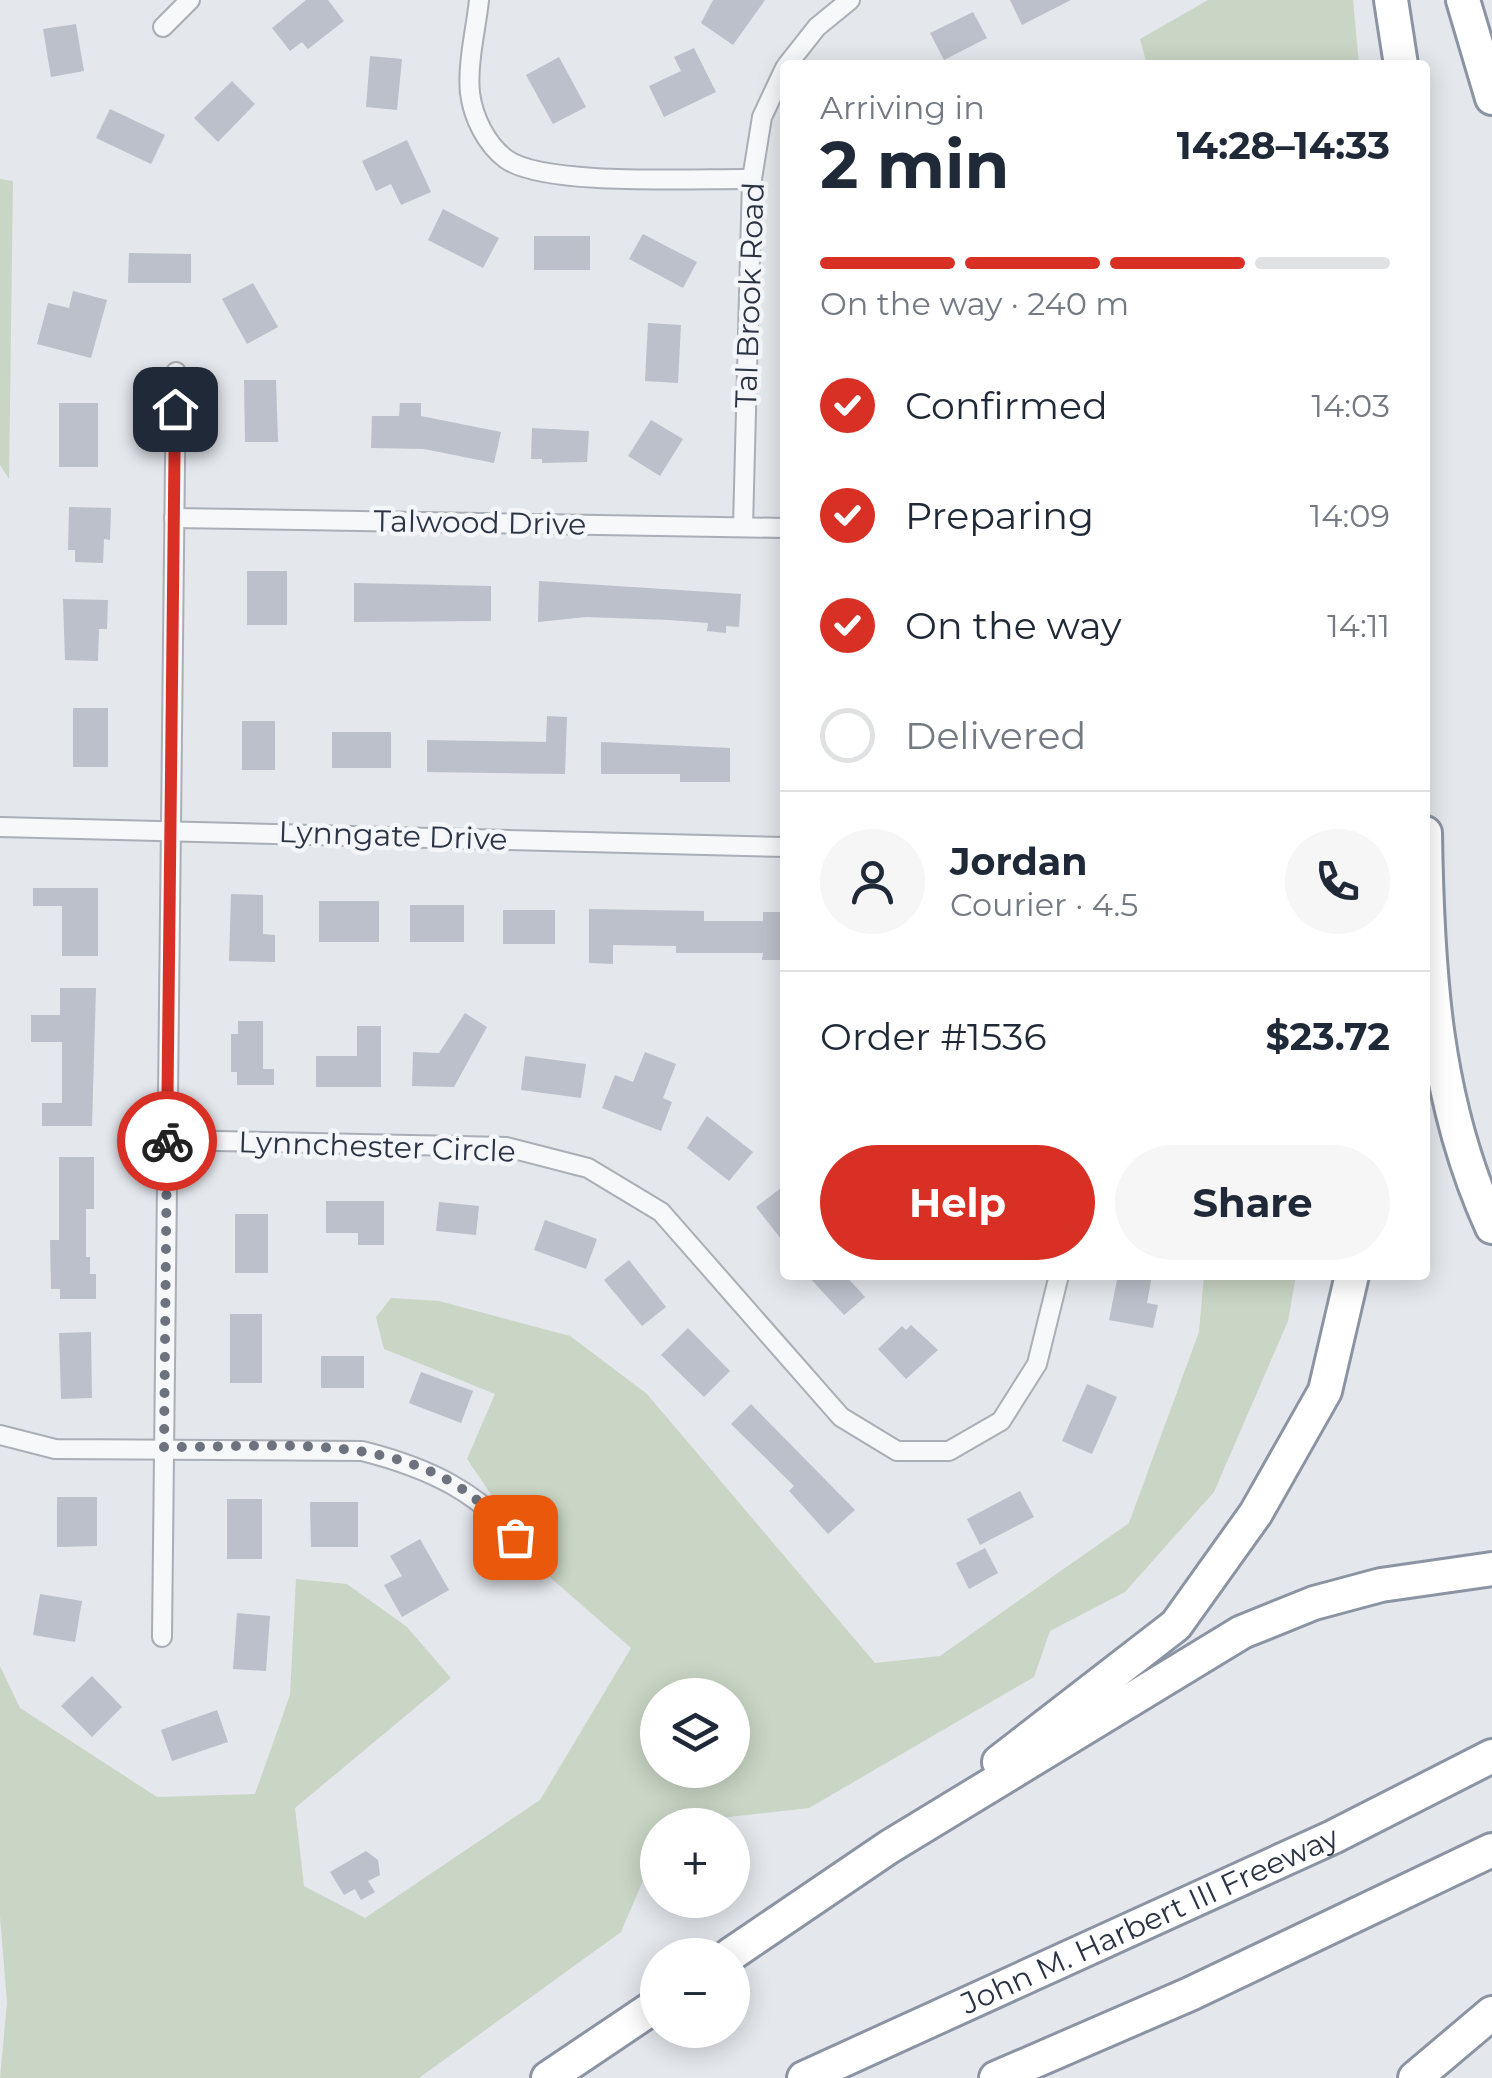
<!DOCTYPE html>
<html lang="en">
<head>
<meta charset="utf-8">
<style>
	body { margin:0; font-family:Montserrat,sans-serif; background:#f6f6f7; color:#1f2937; height:100vh; display:flex; flex-direction:column; font-size:38px; white-space:nowrap }
	* { box-sizing:border-box; margin:0 }
	p { font-size:32px; color:#747a83 }
	.icon { flex:none; width:55px; height:55px; fill:none; stroke:currentColor; stroke-width:2; stroke-linecap:round; stroke-linejoin:round }
	.map { position:relative; flex:1; overflow:hidden }
	.panel { position:absolute; left:780px; top:60px; width:650px; height:1220px; display:flex; flex-direction:column; background:#fff; border-radius:10px; box-shadow:0 5px 25px #0003 }
	.panel>* { flex:none }
	.buttons { position:absolute; left:640px; top:1678px; display:grid; gap:20px }
	.buttons a { display:grid; place-items:center; width:110px; height:110px; border-radius:50%; background:#fff; box-shadow:0 5px 25px #0003; font-size:50px }
	.pin { position:absolute; display:grid; place-items:center; width:85px; height:85px; color:#fff; margin:-42px; border-radius:20px; box-shadow:0 5px 15px #0006 }
	.courier { position:absolute; display:grid; place-items:center; width:100px; height:100px; margin:-50px; border:8px solid #d93025; border-radius:50%; background:#fff; color:#222; box-shadow:0 2px 12px #0007 }
	.summary em { font-style:normal; font-weight:700 }
	.summary div { display:flex; flex-direction:column-reverse }
	.summary { display:flex; align-items:center; justify-content:space-between; height:170px; padding:0 40px }
	h1 { font-size:65px; font-weight:700; line-height:75px }
	.bar { display:grid; grid-template-columns:repeat(4,1fr); gap:15px 10px; align-content:center; height:120px; padding:0 40px }
	.bar i { height:12px; border-radius:8px; background:#e0e1e3 }
	.bar .active { background:#d93025 }
	.bar p { grid-column:span 4 }
	.line { display:flex; align-items:center; gap:25px; padding:0 40px; border-top:2px solid #e0e1e3 }
	.line div { flex:1 }
	.round { display:grid; place-items:center; flex:none; width:105px; height:105px; border-radius:52px; background:#f6f6f7 }
	ol { padding:0 40px; list-style:none }
	li { display:flex; align-items:center; gap:30px; height:110px }
	li p { margin-inline-start:auto }
	li .icon { padding:10px; border-radius:50%; background:#d93025; color:#fff; stroke-width:4 }
	li:last-child { color:#747a83 }
	li i { width:55px; height:55px; border:5px solid #e0e1e3; border-radius:50% }
	.button { display:flex; gap:20px; margin-top:auto; padding:20px 40px }
	.button a { flex:1; height:115px; border-radius:60px; background:#d93025; color:#fff; font-size:40px; font-weight:700; line-height:115px; text-align:center }
	.button a+a { background:#f6f6f7; color:#1f2937 }
	.map>svg:first-child { display:block }
	.green { fill:#c9d6c5; fill-rule:evenodd }
	.building { fill:#bbc0ca }
	.lines { fill:none; stroke-linecap:round; stroke-linejoin:round }
	.street-casing { stroke:#a9aeb7; stroke-width:22 }
	.highway-casing { stroke:#8b94a3; stroke-width:38 }
	.street { stroke:#f7f8fa; stroke-width:18 }
	.highway { stroke:#fff; stroke-width:32 }
	.done { stroke:#6c737f; stroke-width:10; stroke-dasharray:0 18 }
	.route { stroke:#d93025; stroke-width:12 }
	.labels { text-anchor:middle; stroke-width:9; stroke-linejoin:round; paint-order:stroke }
	.street-label { font-size:30px; fill:#2b3445; stroke:#f4f6f9 }
</style>
</head>
<body>
<div class="map">
<svg width="1492" height="2078" viewBox="0 0 1492 2078">
	<rect width="100%" height="100%" fill="#e4e7ec"/>
	<!-- green -->
	<g class="green">
		<path d="M1208,0H1353L1359,65H1147L1140,39Z"/>
		<path d="M0,179L13,181L9,479L0,465Z"/>
		<path d="M1204,1275H1296L1288,1321L1214,1492L1125,1592L1050,1631L1034,1677L809,1808L658,1825L657,1848L621,1932L419,2078H0L7,2003L0,1916V1666L20,1708L157,1797L255,1794L290,1695L296,1579L347,1584L407,1627L451,1678L295,1808L304,1886L365,1918L540,1800L631,1648L544,1572L467,1459L495,1394L384,1349L376,1317L391,1298L439,1301L570,1336L647,1394L875,1663L940,1656L1129,1523L1199,1332ZM658,1695H732V1770H658Z"/>
	</g>
	<!-- building -->
	<g class="building">
		<path d="M306,0H328L344,21L308,49L302,42L290,51L272,28Z"/>
		<path d="M713,0H765L733,45L701,23Z"/>
		<path d="M1010,0H1071L1022,25Z"/>
		<path d="M973,12L987,38L944,60L930,33Z"/>
		<path d="M76,24L84,71L51,77L43,29Z"/>
		<path d="M694,48L716,92L664,117L649,86L681,71L674,57Z"/>
		<path d="M370,56L402,59L397,110L366,107Z"/>
		<path d="M559,57L586,107L553,124L526,75Z"/>
		<path d="M232,81L255,104L218,142L194,118Z"/>
		<path d="M110,109L165,135L151,164L96,138Z"/>
		<path d="M407,140L431,192L401,205L391,184L376,191L362,161Z"/>
		<path d="M443,209L499,238L483,268L428,240Z"/>
		<path d="M643,234L697,262L683,288L629,259Z"/>
		<rect x="534" y="236" width="56" height="34"/>
		<path d="M129,253L191,254V283H128Z"/>
		<path d="M253,283L278,327L247,344L222,299Z"/>
		<path d="M73,291L107,300L91,358L37,344L48,303L69,308Z"/>
		<path d="M648,323L681,325L678,383L645,381Z"/>
		<path d="M244,380H276L278,442H245Z"/>
		<rect x="59" y="403" width="39" height="64"/>
		<path d="M400,403H421V416L501,432L494,463L424,449L371,448L372,416H399Z"/>
		<path d="M651,420L683,439L660,476L628,456Z"/>
		<path d="M532,428L589,431L587,462L542,463V459H531Z"/>
		<path d="M69,507L111,508L110,540L104,539L103,563L75,562V550H68Z"/>
		<rect x="247" y="571" width="40" height="54"/>
		<path d="M539,581L741,594L739,627L726,626V633L707,631L708,623L669,620L586,617L538,622Z"/>
		<path d="M354,583L491,586V621L354,622Z"/>
		<path d="M63,599L108,600L107,629H99L98,661L65,660Z"/>
		<rect x="73" y="708" width="35" height="59"/>
		<path d="M547,716L567,717L565,774L427,772V740L546,742Z"/>
		<rect x="242" y="721" width="33" height="49"/>
		<rect x="332" y="732" width="59" height="36"/>
		<path d="M601,742L730,748V782H680V774H601Z"/>
		<path d="M33,888H98V956H62V906H33Z"/>
		<path d="M231,894L263,895V934L275,935V962L229,961Z"/>
		<rect x="319" y="901" width="60" height="41"/>
		<rect x="410" y="905" width="54" height="37"/>
		<path d="M589,909L704,911V921H763V912H785V960H762L763,953H676V946L613,945V964L589,963Z"/>
		<rect x="503" y="910" width="52" height="34"/>
		<path d="M60,988H96L92,1126H42V1103H62V1042H31V1015H60Z"/>
		<path d="M465,1013L487,1027L454,1087L412,1086L413,1052L439,1053Z"/>
		<path d="M238,1021H263V1069H274V1085H237V1072H231V1034H238Z"/>
		<path d="M357,1026H381V1087H316V1056H357Z"/>
		<path d="M645,1052L676,1064L663,1098L672,1102L661,1131L602,1108L615,1075L633,1082Z"/>
		<path d="M525,1056L586,1064L581,1098L521,1090Z"/>
		<path d="M707,1116L753,1152L729,1181L687,1148Z"/>
		<path d="M59,1157H94V1209H86V1257H90V1274H96V1299H60V1289H51L50,1240H59Z"/>
		<path d="M785,1185V1244L756,1207Z"/>
		<path d="M326,1201H384V1245H358V1233H326Z"/>
		<path d="M439,1202L479,1206L476,1235L436,1231Z"/>
		<rect x="235" y="1214" width="33" height="59"/>
		<path d="M545,1220L597,1239L586,1269L534,1250Z"/>
		<path d="M629,1260L666,1307L642,1326L604,1280Z"/>
		<path d="M807,1275H845L865,1297L844,1315Z"/>
		<path d="M1118,1275H1152L1147,1303L1158,1305L1153,1328L1109,1320Z"/>
		<rect x="230" y="1314" width="32" height="69"/>
		<path d="M911,1325L938,1350L906,1379L878,1349L902,1326L906,1330Z"/>
		<path d="M688,1328L730,1371L704,1397L661,1355Z"/>
		<path d="M91,1332L92,1398L61,1399L59,1333Z"/>
		<rect x="321" y="1356" width="43" height="32"/>
		<path d="M421,1372L473,1391L461,1423L409,1403Z"/>
		<path d="M1087,1384L1117,1397L1092,1454L1062,1441Z"/>
		<path d="M751,1404L855,1510L828,1534L789,1491L794,1486L731,1424Z"/>
		<path d="M1020,1491L1034,1517L980,1545L967,1519Z"/>
		<path d="M57,1497H97V1546L57,1547Z"/>
		<rect x="227" y="1499" width="35" height="60"/>
		<path d="M310,1502H358V1547H311Z"/>
		<path d="M420,1539L449,1590L402,1617L384,1585L402,1576L390,1556Z"/>
		<path d="M985,1548L998,1573L969,1589L956,1563Z"/>
		<path d="M40,1594L82,1601L75,1642L33,1635Z"/>
		<path d="M237,1613L270,1616L266,1671L233,1669Z"/>
		<path d="M92,1676L122,1707L92,1737L61,1706Z"/>
		<path d="M217,1710L228,1742L172,1761L161,1730Z"/>
		<path d="M366,1851L378,1860L380,1875L368,1881L375,1892L361,1900L355,1889L344,1895L330,1872Z"/>
	</g>
	<g class="lines">
		<defs>
			<g id="street">
				<path d="M479,0C476,29 467,64 470,93C473,117 486,144 506,159C544,187 700,178 752,179"/>
				<path d="M163,27L190,0"/>
				<path d="M787,65L817,27L850,0"/>
				<path d="M174,518L785,528"/>
				<path d="M743,527L752,179L762,117L785,68"/>
				<path d="M0,827L785,847"/>
				<path d="M167,1140L506,1147L588,1168L661,1212L841,1417L897,1451H949L1001,1421L1037,1364L1059,1275"/>
				<path d="M0,1435L55,1449L362,1451C426,1467 483,1492 523,1548"/>
				<path d="M162,1637L176,372"/>
			</g>
			<g id="highway">
				<path d="M1391,0L1401,65"/>
				<path d="M1463,0L1492,98"/>
				<path d="M1425,833C1427,970 1434,1100 1492,1227"/>
				<path d="M999,1762L1176,1625L1256,1513L1325,1391L1352,1275"/>
				<path d="M730,1955L889,1847L1242,1632L1314,1603L1381,1585L1492,1569"/>
				<path d="M548,2078L658,2004"/>
				<path id="s1" d="M804,2078L1333,1837L1492,1756"/>
				<path d="M996,2078L1190,1994L1492,1850"/>
				<path d="M1415,2078L1492,2013"/>
			</g>
		</defs>
		<!-- street casing -->
		<use href="#street" class="street-casing"/>
		<!-- highway casing -->
		<use href="#highway" class="highway-casing"/>
		<!-- street -->
		<use href="#street" class="street"/>
		<!-- highway -->
		<use href="#highway" class="highway"/>
	</g>
	<g class="lines">
		<!-- done -->
		<path class="done" d="M167,1141L164,1447C257,1448 368,1433 451,1482C476,1496 496,1517 515,1537"/>
		<!-- route -->
		<path class="route" d="M167,1141L175,409"/>
	</g>
	<g class="labels">
		<!-- street labels -->
		<g class="street-label">
			<text transform="translate(750 295) rotate(-88)" y="10">Tal Brook Road</text>
			<text transform="translate(480 523) rotate(1)" y="10">Talwood Drive</text>
			<text transform="translate(393 836) rotate(2)" y="10">Lynngate Drive</text>
			<text transform="translate(377 1147) rotate(2)" y="10">Lynnchester Circle</text>
			<text dy="10" stroke="none"><textPath href="#s1" startOffset="380">John M. Harbert III Freeway</textPath></text>
		</g>
	</g>
</svg>
<div class="buttons">
<a><svg class="icon" aria-label="layers" viewBox="0 0 24 24"><path d="M12 4l9 5-9 5-9-5zM3 14l9 5 9-5"/></svg></a>
<a>+</a>
<a>−</a>
</div>
<div class="pin" style="left:515px;top:1537px;background:#ea580c"><svg class="icon" aria-label="bag" viewBox="0 0 24 24"><path d="M5 8h14l-1 12H6zM9 8a3 3 0 0 1 6 0"/></svg></div>
<div class="pin" style="left:175px;top:409px;background:#1f2937"><svg class="icon" aria-label="home" viewBox="0 0 24 24"><path d="M3 11l9-7 9 7M6 9v11h12V9"/></svg></div>
<div class="courier" style="left:167px;top:1141px"><svg class="icon" aria-label="bike" viewBox="0 0 24 24"><circle cx="6" cy="16" r="4"/><circle cx="18" cy="16" r="4"/><path d="M6 16l4-8h5l3 8M10 8l3 8H6M13 5h3"/></svg></div>
<section class="panel">
<div class="summary"><div><h1>2 min</h1><p>Arriving in</p></div><em>14:28–14:33</em></div>
<div class="bar"><i class="active"></i><i class="active"></i><i class="active"></i><i></i><p>On the way · 240 m</p></div>
<ol>
<li><svg class="icon" aria-label="check" viewBox="0 0 24 24"><path d="M5 12l5 5 9-10"/></svg>Confirmed<p>14:03</p></li>
<li><svg class="icon" aria-label="check" viewBox="0 0 24 24"><path d="M5 12l5 5 9-10"/></svg>Preparing<p>14:09</p></li>
<li><svg class="icon" aria-label="check" viewBox="0 0 24 24"><path d="M5 12l5 5 9-10"/></svg>On the way<p>14:11</p></li>
<li><i></i>Delivered</li>
</ol>
<div class="line" style="height:180px"><a class="round"><svg class="icon" aria-label="person" viewBox="0 0 24 24"><circle cx="12" cy="8" r="4"/><path d="M4 21q1-7 8-7t8 7"/></svg></a><div><b>Jordan</b><p>Courier · 4.5</p></div><a class="round"><svg class="icon" aria-label="phone" viewBox="0 0 24 24"><path d="M5 4h4l2 5-3 2q2 4 5 5l2-3 5 2v4C11 20 4 13 5 4z"/></svg></a></div>
<div class="line" style="height:130px"><div>Order #1536</div><b>$23.72</b></div>
<div class="button"><a>Help</a><a>Share</a></div>
</section>
</div>
</body>
</html>
